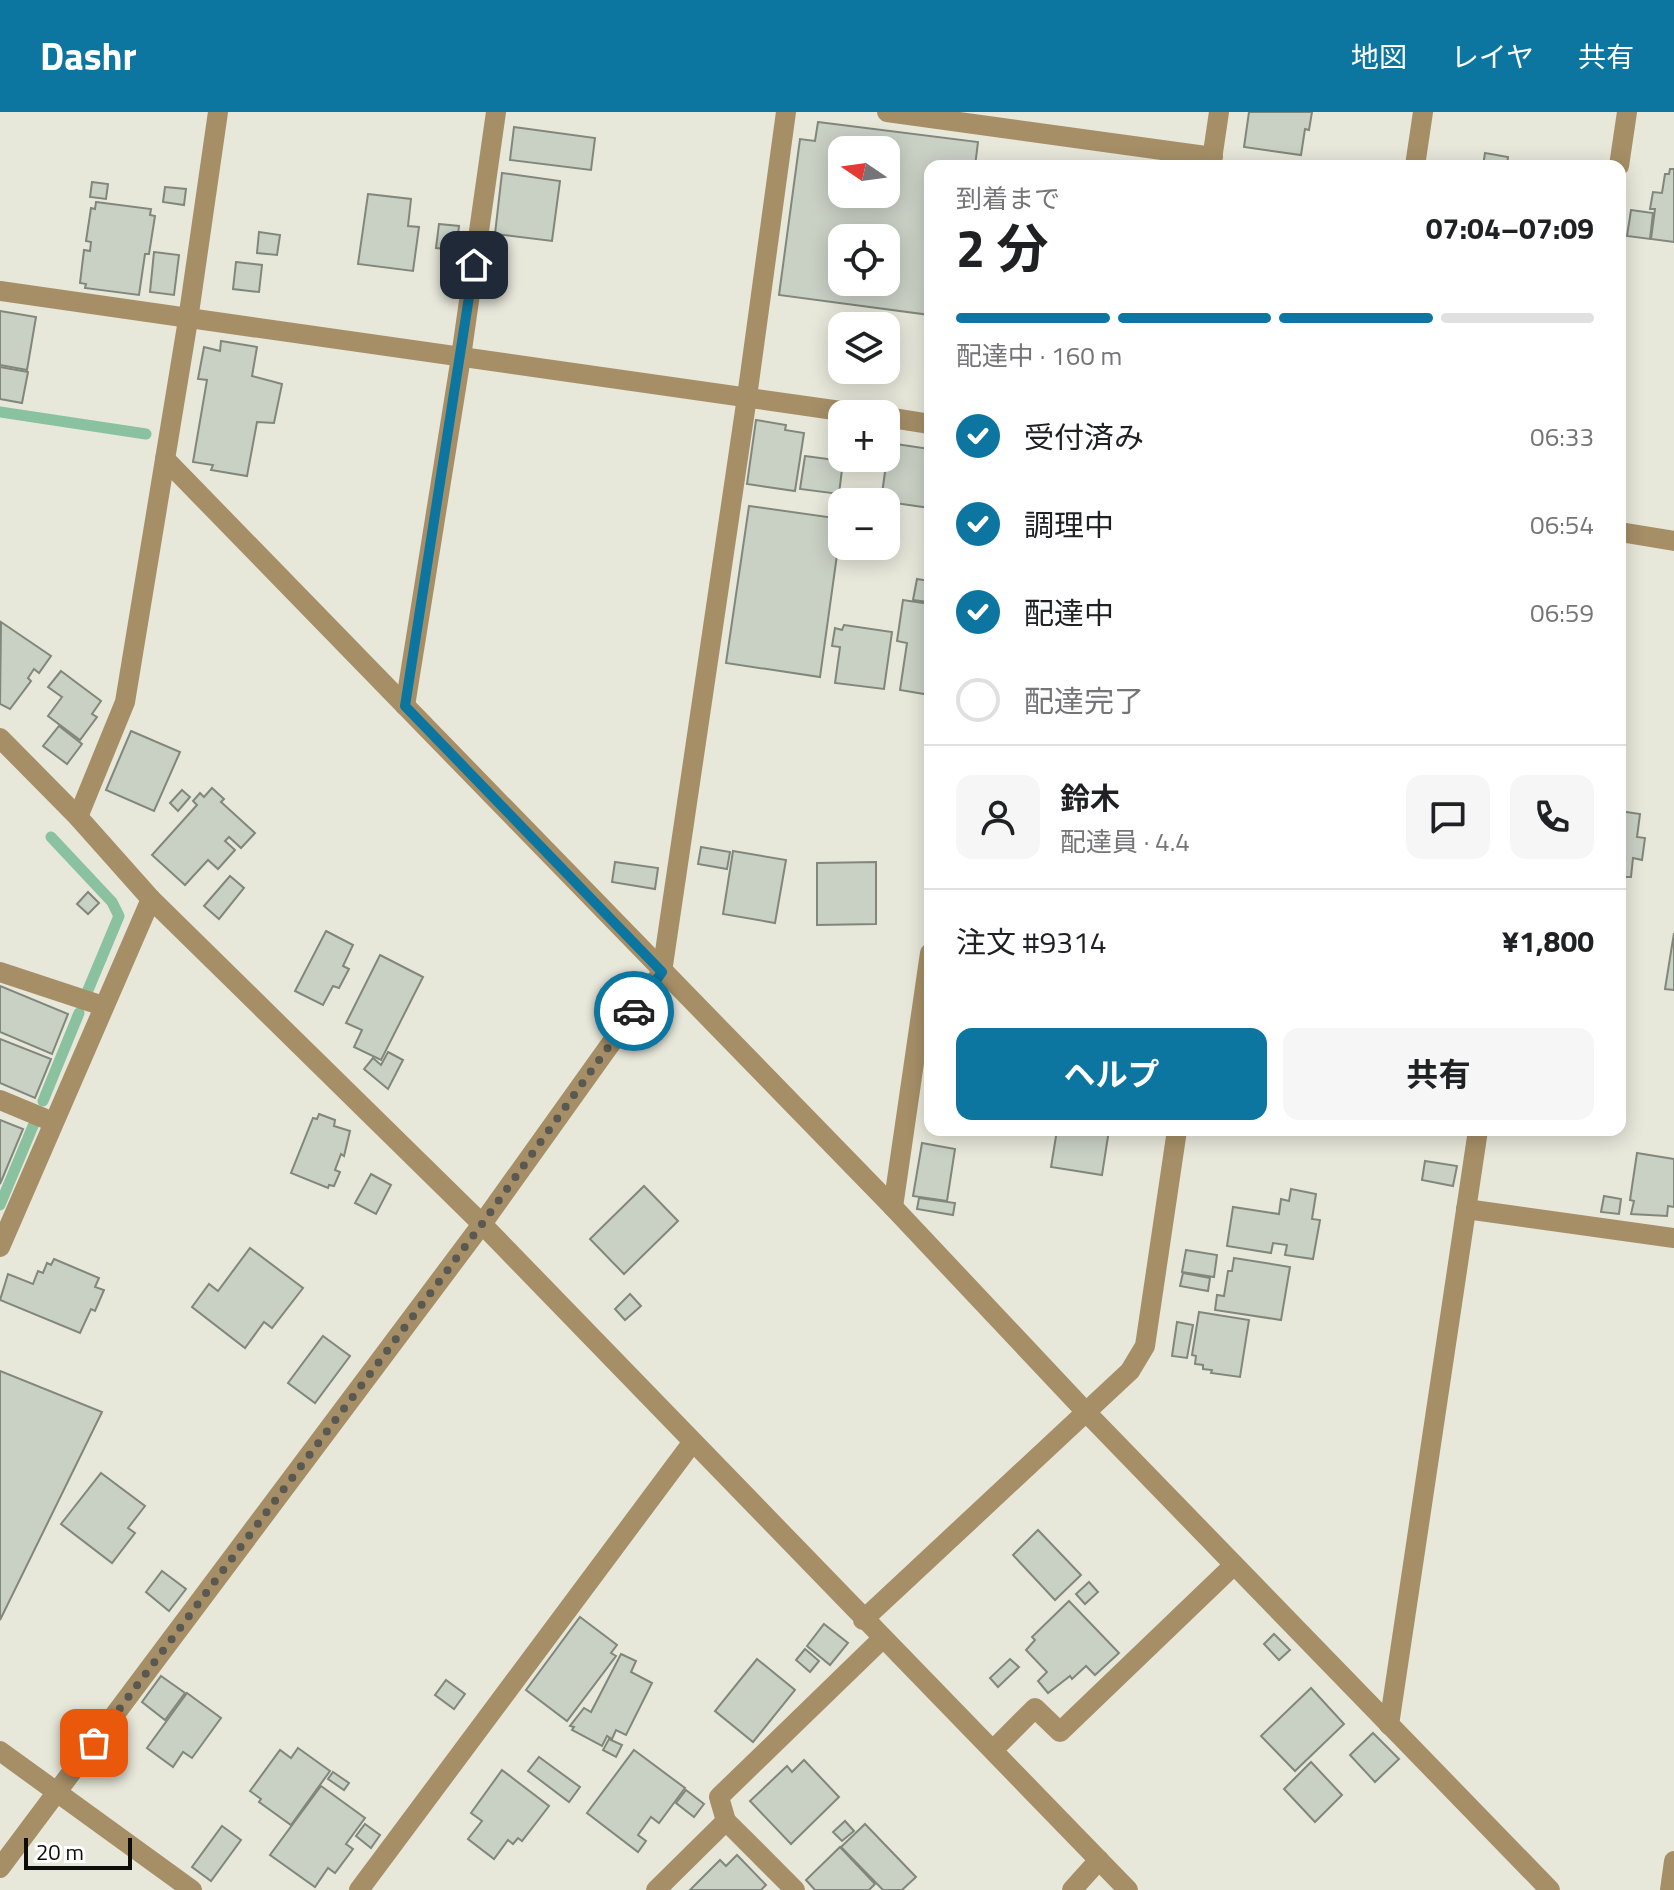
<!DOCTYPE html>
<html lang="ja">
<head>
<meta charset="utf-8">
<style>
	body { margin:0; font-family:"Titillium Web","Noto Sans JP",sans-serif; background:#f6f6f6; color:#202124; height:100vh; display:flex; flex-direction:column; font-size:30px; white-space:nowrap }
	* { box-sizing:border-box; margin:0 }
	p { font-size:26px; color:#757577 }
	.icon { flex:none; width:44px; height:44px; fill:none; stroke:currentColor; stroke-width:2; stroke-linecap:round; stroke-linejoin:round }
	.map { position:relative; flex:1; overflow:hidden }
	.sheet { position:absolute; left:924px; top:48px; width:702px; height:976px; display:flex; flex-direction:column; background:#fff; border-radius:16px; box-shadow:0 4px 20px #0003 }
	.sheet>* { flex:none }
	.needle { width:52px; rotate:283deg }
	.controls { position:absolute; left:828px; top:24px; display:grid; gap:16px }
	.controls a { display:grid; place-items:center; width:72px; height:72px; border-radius:16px; background:#fff; box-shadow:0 4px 20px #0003; font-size:40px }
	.scale { position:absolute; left:24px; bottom:20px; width:108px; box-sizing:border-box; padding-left:8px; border:4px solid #0d0d09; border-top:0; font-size:22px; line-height:28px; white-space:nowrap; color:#0d0d09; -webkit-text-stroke:6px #fff; paint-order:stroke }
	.pin { position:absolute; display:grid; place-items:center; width:68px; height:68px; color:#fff; margin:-34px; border-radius:16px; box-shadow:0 4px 12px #0006 }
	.courier { position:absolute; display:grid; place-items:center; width:80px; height:80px; margin:-40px; border:6px solid #0c76a1; border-radius:50%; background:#fff; color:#222; box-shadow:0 2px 10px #0007 }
	.summary em { font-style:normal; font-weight:700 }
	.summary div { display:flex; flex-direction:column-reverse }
	.summary { display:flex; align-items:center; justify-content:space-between; height:136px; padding:0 32px }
	h1 { font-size:52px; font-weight:700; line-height:60px }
	.bar { display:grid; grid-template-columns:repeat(4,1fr); gap:12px 8px; align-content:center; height:96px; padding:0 32px }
	.bar i { height:10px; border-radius:6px; background:#e0e0e0 }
	.bar .current { background:#0c76a1 }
	.bar p { grid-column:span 4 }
	.line { display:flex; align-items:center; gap:20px; padding:0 32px; border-top:2px solid #e0e0e0 }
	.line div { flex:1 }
	.round { display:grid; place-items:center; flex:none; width:84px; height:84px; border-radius:16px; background:#f6f6f6 }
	ol { padding:0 32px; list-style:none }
	li { display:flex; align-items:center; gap:24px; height:88px }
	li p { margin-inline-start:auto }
	li .icon { padding:8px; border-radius:50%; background:#0c76a1; color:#fff; stroke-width:4 }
	li:last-child { color:#757577 }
	li i { width:44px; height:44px; border:4px solid #e0e0e0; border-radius:50% }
	.cta { display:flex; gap:16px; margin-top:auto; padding:16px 32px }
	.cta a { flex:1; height:92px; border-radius:16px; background:#0c76a1; color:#fff; font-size:32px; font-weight:700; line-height:92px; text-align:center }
	.cta a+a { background:#f6f6f6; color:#202124 }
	header { display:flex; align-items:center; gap:48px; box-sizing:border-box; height:112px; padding:0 40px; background:#0c76a1; color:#fff }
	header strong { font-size:38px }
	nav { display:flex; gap:44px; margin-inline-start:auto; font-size:28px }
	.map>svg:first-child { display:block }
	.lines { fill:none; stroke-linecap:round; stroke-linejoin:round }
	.stream { stroke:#8ac19f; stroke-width:11 }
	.building { fill:#c9d0c4; stroke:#81877c; stroke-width:2; fill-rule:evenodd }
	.minor { stroke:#a68f67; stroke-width:20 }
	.done { stroke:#595952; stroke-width:8; stroke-dasharray:0 14.4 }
	.route { stroke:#0c76a1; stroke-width:10 }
</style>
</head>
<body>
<header>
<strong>Dashr</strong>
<nav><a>地図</a><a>レイヤ</a><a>共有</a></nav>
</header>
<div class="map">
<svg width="1674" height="1778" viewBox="0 0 1674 1778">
	<rect width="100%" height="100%" fill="#e7e7da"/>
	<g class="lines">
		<!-- stream -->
		<g class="stream">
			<path d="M0,300L146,322"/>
			<path d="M51,725L112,790L119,804L88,878"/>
			<path d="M43,989L79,901"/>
			<path d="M0,1093L33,1014"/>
		</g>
	</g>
	<!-- building -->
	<g class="building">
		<path d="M1249,0H1312L1309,18L1305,17L1301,43L1244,35Z"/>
		<path d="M818,10L978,30L975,54H930V203L779,183L800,27L815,29ZM842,38H886V82H842ZM842,126H886V170H842Z"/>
		<path d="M514,15L595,26L591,58L510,48Z"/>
		<path d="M1485,41L1508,45L1507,54H1483Z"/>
		<path d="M1670,57H1674V130L1651,127L1655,97H1650L1653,80L1662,81L1665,62H1669Z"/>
		<path d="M502,61L560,69L552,129L495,122Z"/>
		<path d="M92,70L108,72L106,87L90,85Z"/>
		<path d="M165,75L186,77L184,93L163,90Z"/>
		<path d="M368,82L411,87L408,114L419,115L413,159L358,152Z"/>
		<path d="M96,90L151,97L150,103L155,104L149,142H145L139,183L85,176L86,172L80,171L84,138L90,139L91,130L86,129L91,96L95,97Z"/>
		<path d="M1631,98L1653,101L1650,127L1627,124Z"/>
		<path d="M439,112L459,114L456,138L436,136Z"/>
		<path d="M259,120L280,123L277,143L257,141Z"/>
		<path d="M154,140L179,143L174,183L150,180Z"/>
		<path d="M236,150L262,153L259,180L233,177Z"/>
		<path d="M0,199L36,205L27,258L0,253Z"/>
		<path d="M221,229L257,235L252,264L282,272L274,311L257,310L247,364L211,358L213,353L193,350L207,268L198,267L204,235L220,239Z"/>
		<path d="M0,255L28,260L22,291L0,287Z"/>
		<path d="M756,308L786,313L785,318L804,321L795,379L747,372Z"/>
		<path d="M889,331L930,337V396L881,389Z"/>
		<path d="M805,344L843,349L839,382L800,377Z"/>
		<path d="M749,394L842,407L820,565L726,551Z"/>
		<path d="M917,467L930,469L928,490L913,488Z"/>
		<path d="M903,488L930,492V583L900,578L907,531L897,529Z"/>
		<path d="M1,510L51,544L39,561L34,557L28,566L31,569L10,597L0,592Z"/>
		<path d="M844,513L892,520L884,577L835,571L840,535L832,534L835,516L842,518Z"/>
		<path d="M61,559L101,589L92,602L97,605L80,628L48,604L62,585L48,575Z"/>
		<path d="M59,614L82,632L67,652L43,634Z"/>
		<path d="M131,619L180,640L154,699L106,678Z"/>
		<path d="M212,676L224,687L221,690L255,721L241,736L229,725L225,729L235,738L218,757L208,748L185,773L152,743L197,693L193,689L200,681L204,685Z"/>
		<path d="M182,678L190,685L178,699L170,691Z"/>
		<path d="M1620,699L1640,702L1637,725L1645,726L1642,748L1633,746L1631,765H1625V768L1620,767Z"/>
		<path d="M701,735L730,740L727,757L698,752Z"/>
		<path d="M733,739L786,748L775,811L723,802Z"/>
		<path d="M615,750L658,756L655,777L612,770Z"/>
		<path d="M876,750V812L817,813V751Z"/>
		<path d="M230,764L244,776L219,807L204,794Z"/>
		<path d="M88,780L99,791L88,802L77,792Z"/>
		<path d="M326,819L353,833L343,854L349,857L339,876L333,874L323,893L295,879Z"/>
		<path d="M1674,821V878L1665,877Z"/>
		<path d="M380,843L423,865L381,948L354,935L362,918L346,911Z"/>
		<path d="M0,874L68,902L52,942L0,920Z"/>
		<path d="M0,927L51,947L35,986L0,971Z"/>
		<path d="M388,940L403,948L388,977L364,957L373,946L381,953Z"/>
		<path d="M319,1002L335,1008L334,1014L350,1019L344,1044L341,1042L335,1058L340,1060L334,1074L329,1073L328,1076L291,1061L313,1006L317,1007Z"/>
		<path d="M0,1008L23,1017L0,1072Z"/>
		<path d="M1057,1018H1109L1102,1063L1051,1055Z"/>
		<path d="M922,1031L955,1037L947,1089L913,1084Z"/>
		<path d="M1637,1041L1674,1047V1095L1668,1094L1667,1104L1631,1102L1634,1089L1630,1088Z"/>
		<path d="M1425,1049L1457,1054L1453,1074L1422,1068Z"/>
		<path d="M371,1062L391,1073L376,1102L355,1091Z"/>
		<path d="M644,1074L678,1109L624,1162L590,1127Z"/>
		<path d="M1291,1077L1316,1082L1312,1107L1320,1108L1313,1147L1285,1143L1287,1133L1273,1131L1271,1141L1227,1134L1233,1095L1279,1102L1281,1087L1289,1089Z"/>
		<path d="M1604,1084L1621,1087L1619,1102L1601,1100Z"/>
		<path d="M919,1086L955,1091L953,1103L917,1097Z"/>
		<path d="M250,1136L303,1176L272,1216L264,1210L245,1236L192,1195L209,1172L218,1179Z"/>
		<path d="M1186,1138L1217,1143L1214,1165L1182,1160Z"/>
		<path d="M1234,1146L1290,1155L1281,1208L1215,1198L1217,1183L1224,1184L1228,1159H1232Z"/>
		<path d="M54,1147L99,1166L95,1175L104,1178L95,1199L91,1197L80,1221L0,1188L8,1162L33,1172L38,1159L43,1161L47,1151L51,1153Z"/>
		<path d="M1183,1161L1210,1166L1208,1179L1180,1174Z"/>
		<path d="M630,1182L641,1194L625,1208L615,1197Z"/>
		<path d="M1199,1200L1249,1208L1240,1265L1211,1261L1212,1258L1203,1257V1253L1195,1252L1196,1244L1192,1243Z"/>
		<path d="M1177,1210L1193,1213L1187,1246L1172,1244Z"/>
		<path d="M323,1224L350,1244L315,1291L288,1271Z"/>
		<path d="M0,1259L102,1300L0,1508Z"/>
		<path d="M101,1361L145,1394L128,1416L135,1421L112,1451L61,1412Z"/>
		<path d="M1038,1418L1081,1463L1055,1488L1013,1443Z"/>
		<path d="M162,1459L186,1477L169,1499L146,1480Z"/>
		<path d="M1089,1470L1098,1480L1085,1492L1076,1482Z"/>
		<path d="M1069,1489L1119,1541L1095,1563L1086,1554L1072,1567L1070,1564L1048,1581L1038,1569L1047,1560L1026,1538L1035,1528L1032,1525Z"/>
		<path d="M580,1505L617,1533L611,1541L616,1544L567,1609L526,1578Z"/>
		<path d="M824,1512L848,1531L830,1553L807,1534Z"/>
		<path d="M1274,1522L1290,1538L1279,1548L1264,1532Z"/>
		<path d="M805,1537L819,1549L810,1560L796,1548Z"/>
		<path d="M621,1542L636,1549L631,1560L652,1571L626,1623L616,1618L612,1627L607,1624L602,1634L572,1618L574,1615L570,1614L584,1596L591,1600Z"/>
		<path d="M757,1547L795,1578L753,1630L715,1599Z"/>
		<path d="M1010,1547L1019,1555L998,1575L990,1566Z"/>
		<path d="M161,1564L185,1581L165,1608L142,1590Z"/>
		<path d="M446,1568L465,1582L454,1597L435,1583Z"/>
		<path d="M1311,1576L1344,1612L1295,1659L1261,1624Z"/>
		<path d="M187,1581L221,1606L192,1646L183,1640L173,1655L147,1636Z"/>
		<path d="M1373,1621L1399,1647L1375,1670L1350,1643Z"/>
		<path d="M609,1627L622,1633L616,1645L603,1638Z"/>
		<path d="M298,1636L330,1659L291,1713L259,1690L261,1687L250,1679L280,1638L291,1646Z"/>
		<path d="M634,1638L685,1676L659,1711L651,1705L638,1723L646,1729L638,1740L587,1701Z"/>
		<path d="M539,1645L580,1675L569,1690L528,1659Z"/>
		<path d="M804,1648L839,1685L791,1732L750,1689L787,1654L792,1660Z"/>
		<path d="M1311,1650L1342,1683L1315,1710L1284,1677Z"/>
		<path d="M502,1658L549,1694L522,1729L518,1726L513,1732L508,1728L494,1747L468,1727L482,1709L471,1701Z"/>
		<path d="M333,1660L349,1671L344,1678L328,1667Z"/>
		<path d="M321,1674L365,1706L346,1732L353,1737L335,1761L328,1756L315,1775L270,1743Z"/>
		<path d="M686,1678L704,1692L694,1705L676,1691Z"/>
		<path d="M845,1709L854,1719L842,1729L833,1720Z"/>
		<path d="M365,1712L380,1723L371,1736L356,1724Z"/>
		<path d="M865,1712L916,1765L902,1778H883L841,1735Z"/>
		<path d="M222,1714L241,1728L211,1769L192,1755Z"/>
		<path d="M840,1735L875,1772L869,1778H815L806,1768Z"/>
		<path d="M737,1743L766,1773L761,1778H690L720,1748L726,1754Z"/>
	</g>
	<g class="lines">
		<!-- minor -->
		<g class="minor">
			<path d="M887,0L1213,45"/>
			<path d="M1211,54L1219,0"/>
			<path d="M1415,54L1423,0"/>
			<path d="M1619,54L1627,0"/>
			<path d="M0,179L862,302"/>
			<path d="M886,305L930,312"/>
			<path d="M165,347L893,1095L1086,1300L1550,1778"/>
			<path d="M1620,420L1674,429"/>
			<path d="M405,594L461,245L496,0"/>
			<path d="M0,626L78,705L151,787L482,1112L1128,1778"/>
			<path d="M78,705L125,590L188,208L218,0"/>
			<path d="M0,860L103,894"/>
			<path d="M0,988L53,1010"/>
			<path d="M893,1095L930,841"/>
			<path d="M1466,1097L1674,1126"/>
			<path d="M0,1135L151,787"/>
			<path d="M863,1508L1130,1259L1145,1234L1177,1018"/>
			<path d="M1389,1613L1478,1018"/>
			<path d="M993,1638L1035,1596L1060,1620L1234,1453"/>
			<path d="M0,1639L192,1778"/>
			<path d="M726,1709L795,1778"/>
			<path d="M0,1756L482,1112L662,860L747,285L786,0"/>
			<path d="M359,1778L692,1331"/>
			<path d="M656,1778L726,1709L719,1685L883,1526"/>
			<path d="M1072,1778L1099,1748"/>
			<path d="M1670,1778L1674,1749"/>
		</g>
	</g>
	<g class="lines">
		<!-- done -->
		<path class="done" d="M94,1631L482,1112L634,899"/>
		<!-- route -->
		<path class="route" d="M474,153L405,594L662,860L634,899"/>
	</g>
</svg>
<div class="controls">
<a><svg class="needle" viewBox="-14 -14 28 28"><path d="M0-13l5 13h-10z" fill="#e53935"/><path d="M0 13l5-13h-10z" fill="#757577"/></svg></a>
<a><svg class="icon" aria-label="locate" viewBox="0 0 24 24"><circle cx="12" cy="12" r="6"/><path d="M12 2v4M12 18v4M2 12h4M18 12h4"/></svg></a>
<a><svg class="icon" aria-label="layers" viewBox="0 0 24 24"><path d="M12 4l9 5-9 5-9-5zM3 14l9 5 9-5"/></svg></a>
<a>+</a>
<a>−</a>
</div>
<div class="scale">20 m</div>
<div class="pin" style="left:94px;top:1631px;background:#ea580c"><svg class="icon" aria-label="bag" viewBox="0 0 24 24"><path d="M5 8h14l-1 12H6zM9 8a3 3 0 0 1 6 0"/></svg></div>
<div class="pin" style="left:474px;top:153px;background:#1f2937"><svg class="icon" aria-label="home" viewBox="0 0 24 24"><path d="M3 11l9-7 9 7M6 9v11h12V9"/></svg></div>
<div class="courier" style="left:634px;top:899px"><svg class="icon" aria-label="car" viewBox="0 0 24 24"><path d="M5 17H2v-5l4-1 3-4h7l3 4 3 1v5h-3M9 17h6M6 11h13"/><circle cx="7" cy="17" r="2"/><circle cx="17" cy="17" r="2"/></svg></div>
<section class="sheet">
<div class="summary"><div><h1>2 分</h1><p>到着まで</p></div><em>07:04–07:09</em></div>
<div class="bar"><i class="current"></i><i class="current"></i><i class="current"></i><i></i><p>配達中 · 160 m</p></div>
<ol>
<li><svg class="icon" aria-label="check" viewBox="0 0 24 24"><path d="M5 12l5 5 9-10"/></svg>受付済み<p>06:33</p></li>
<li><svg class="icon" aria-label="check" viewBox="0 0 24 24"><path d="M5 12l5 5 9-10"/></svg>調理中<p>06:54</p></li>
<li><svg class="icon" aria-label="check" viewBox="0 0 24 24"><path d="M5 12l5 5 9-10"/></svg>配達中<p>06:59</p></li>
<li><i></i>配達完了</li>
</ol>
<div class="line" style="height:144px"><a class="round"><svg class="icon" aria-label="person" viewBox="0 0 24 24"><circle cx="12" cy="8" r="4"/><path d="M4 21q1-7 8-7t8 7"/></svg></a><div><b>鈴木</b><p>配達員 · 4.4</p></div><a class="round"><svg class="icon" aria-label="chat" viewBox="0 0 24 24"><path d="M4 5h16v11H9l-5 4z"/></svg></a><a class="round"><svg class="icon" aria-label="phone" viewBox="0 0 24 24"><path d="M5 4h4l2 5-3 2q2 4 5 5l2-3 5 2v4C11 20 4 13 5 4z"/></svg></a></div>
<div class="line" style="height:104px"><div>注文 #9314</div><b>¥1,800</b></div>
<div class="cta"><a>ヘルプ</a><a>共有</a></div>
</section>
</div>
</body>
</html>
